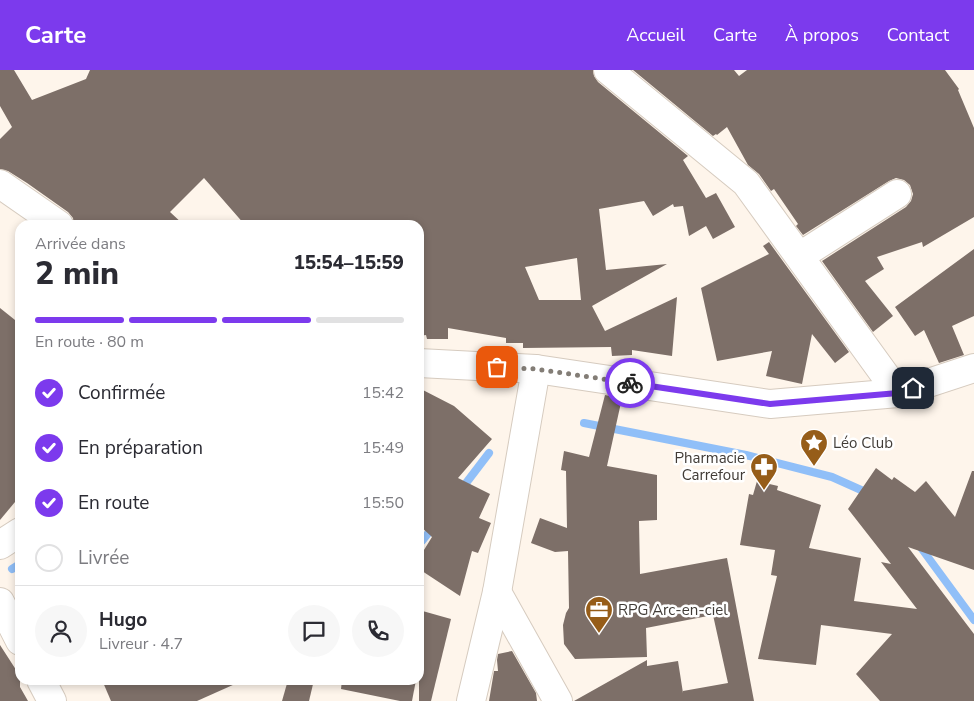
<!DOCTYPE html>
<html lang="fr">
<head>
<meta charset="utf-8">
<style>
	body { margin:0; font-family:"Nunito Sans",sans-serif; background:#f7f7f7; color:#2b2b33; height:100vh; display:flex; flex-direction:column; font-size:19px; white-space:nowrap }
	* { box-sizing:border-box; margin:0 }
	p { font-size:16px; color:#7c7c81 }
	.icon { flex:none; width:28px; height:28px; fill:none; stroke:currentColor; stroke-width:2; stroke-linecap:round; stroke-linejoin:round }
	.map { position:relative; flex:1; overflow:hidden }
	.drawer { position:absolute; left:15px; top:150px; width:409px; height:465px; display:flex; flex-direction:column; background:#fff; border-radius:15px; box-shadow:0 2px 8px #0003 }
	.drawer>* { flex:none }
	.pin { position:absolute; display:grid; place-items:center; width:42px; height:42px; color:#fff; margin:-21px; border-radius:10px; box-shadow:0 2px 8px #0006 }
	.courier { position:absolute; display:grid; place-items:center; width:50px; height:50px; margin:-25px; border:4px solid #7c3aed; border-radius:50%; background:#fff; color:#222; box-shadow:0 1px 6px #0007 }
	.overview em { font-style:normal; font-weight:800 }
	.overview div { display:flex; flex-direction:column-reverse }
	.overview { display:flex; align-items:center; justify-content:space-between; height:85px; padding:0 20px }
	h1 { font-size:32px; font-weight:800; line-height:38px }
	.bar { display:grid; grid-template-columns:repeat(4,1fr); gap:8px 5px; align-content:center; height:60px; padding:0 20px }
	.bar i { height:6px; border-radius:4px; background:#e1e1e2 }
	.bar .on { background:#7c3aed }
	.bar p { grid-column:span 4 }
	.line { display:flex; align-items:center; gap:12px; padding:0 20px; border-top:1px solid #e1e1e2 }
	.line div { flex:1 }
	.round { display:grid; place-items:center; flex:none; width:52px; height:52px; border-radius:26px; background:#f7f7f7 }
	ol { padding:0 20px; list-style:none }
	li { display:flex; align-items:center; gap:15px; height:55px }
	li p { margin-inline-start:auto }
	li .icon { padding:5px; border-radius:50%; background:#7c3aed; color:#fff; stroke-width:4 }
	li:last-child { color:#7c7c81 }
	li i { width:28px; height:28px; border:2px solid #e1e1e2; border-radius:50% }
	header { display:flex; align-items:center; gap:30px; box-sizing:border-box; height:70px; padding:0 25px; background:#7c3aed; color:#fff }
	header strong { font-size:24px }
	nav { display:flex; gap:28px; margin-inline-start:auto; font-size:18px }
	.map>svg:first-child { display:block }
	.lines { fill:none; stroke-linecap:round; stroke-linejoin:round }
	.stream { stroke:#90bff8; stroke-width:8 }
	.building { fill:#7d6f68; fill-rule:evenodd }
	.minor-casing { stroke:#d6cbbf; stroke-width:30 }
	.minor { stroke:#fff; stroke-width:28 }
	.done { stroke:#837d76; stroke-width:5; stroke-dasharray:0 9 }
	.route { stroke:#7c3aed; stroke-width:6 }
	.labels { text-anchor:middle; stroke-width:5; stroke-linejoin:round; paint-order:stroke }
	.poi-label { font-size:15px; fill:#413c37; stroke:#fff; text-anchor:start }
</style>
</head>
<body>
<header>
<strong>Carte</strong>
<nav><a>Accueil</a><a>Carte</a><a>À propos</a><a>Contact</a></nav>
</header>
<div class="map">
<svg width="974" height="631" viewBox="0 0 974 631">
	<rect width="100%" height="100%" fill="#fef5eb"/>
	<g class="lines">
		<!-- stream -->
		<g class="stream">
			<path d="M584,353L746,385L832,407L870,424"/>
			<path d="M460,421L489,383"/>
			<path d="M419,472L422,471L434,456"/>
			<path d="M919,475L974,550"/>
			<path d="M12,499L20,494"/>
		</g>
	</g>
	<!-- building -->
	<g class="building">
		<path d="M0,0H14L32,30L86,9L90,0H593L594,6L598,12L688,86L683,90L706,128L716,123L735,157L713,169L706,156L689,166L683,136L674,137L673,134L653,146L644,131L599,139L606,200L667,194L592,236L605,261L677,227L672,286L632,280V285L612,286L611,277L523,278V273H506V268L448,258V269H427L426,265L419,266V155H245L204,108L170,142L184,155H74L73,148L68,142L27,113L8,101L0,99V69L12,57L0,36ZM577,188L581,230H539L525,197Z"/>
		<path d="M633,0H734L739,6L747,0H945L959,19L958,20L974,58V147L923,177L922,172L877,187L884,199L865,211L893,246L873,262L822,191L906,137L911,131L913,124L910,115L904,110L896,108L889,111L803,165L796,156L798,154L774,119L771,121L759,104L748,95L727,57L717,65L716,64L713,66Z"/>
		<path d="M769,172L849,282L835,293L812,264L802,314L766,306L772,281L717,291L701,218L769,184L763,176Z"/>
		<path d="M974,179V246L952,256L964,285L939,293L924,260L915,266L895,237Z"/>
		<path d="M0,238L20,254V426L0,450Z"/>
		<path d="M419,318L454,336L492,369L458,408L490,424L479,448L491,453L478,483L472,481L460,526L419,499V488L432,467L419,455Z"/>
		<path d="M605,325L622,328L607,396L657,405V450L639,451L640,504L727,488L754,631H574L647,590V596L678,591L683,623V621L728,613L713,545L646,558L647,587L575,589L564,574L563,555L566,543L569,538L568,481L555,482L531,473L540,448L567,458L566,401L561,400L564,381L589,387Z"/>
		<path d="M876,398L892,410L894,407L915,422L926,411L955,447L972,401H974V500L908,477L974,564V631H880L856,604L892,564L821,555L816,595L758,589L777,506L771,505L775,480L740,475L749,424L753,425L757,411L778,416L777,420L821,435L809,478L861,488L854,531L917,539L881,492L891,494L848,439Z"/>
		<path d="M419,540L451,549L431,631H419Z"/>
		<path d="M0,575L20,606V617L28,631H0Z"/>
		<path d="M512,581L536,623L537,631H489L494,601H498L497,590L498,584Z"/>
		<path d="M102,610H244L197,631H111Z"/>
		<path d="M288,610H314L309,631H282Z"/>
		<path d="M342,610H416L412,631H400L341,619Z"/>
	</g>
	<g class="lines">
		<defs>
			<g id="minor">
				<path d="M608,0L746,113L898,323"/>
				<path d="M0,114L59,155"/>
				<path d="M800,186L897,124"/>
				<path d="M419,293L536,299L770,334L898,323L974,298"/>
				<path d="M0,475L20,462"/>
				<path d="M497,522L558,631"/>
				<path d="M0,532L20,571"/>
				<path d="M41,610L52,631"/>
				<path d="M471,631L497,522L536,299"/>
			</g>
		</defs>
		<!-- minor casing -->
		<use href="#minor" class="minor-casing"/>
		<!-- minor -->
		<use href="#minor" class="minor"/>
	</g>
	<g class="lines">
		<!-- done -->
		<path class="done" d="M497,297L536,299L630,313"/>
		<!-- route -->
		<path class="route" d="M630,313L770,334L898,323L913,318"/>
	</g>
	<!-- icons -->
	<defs>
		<symbol id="sight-pin" viewBox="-11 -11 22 30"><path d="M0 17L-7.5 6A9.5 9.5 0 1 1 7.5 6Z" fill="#965d19" stroke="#fff"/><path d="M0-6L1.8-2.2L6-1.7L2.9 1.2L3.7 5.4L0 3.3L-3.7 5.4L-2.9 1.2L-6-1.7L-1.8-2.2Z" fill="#fff"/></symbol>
		<symbol id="pharmacy-pin" viewBox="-11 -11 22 30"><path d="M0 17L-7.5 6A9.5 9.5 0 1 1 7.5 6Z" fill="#965d19" stroke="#fff"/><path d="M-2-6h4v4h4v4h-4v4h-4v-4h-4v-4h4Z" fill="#fff"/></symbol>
		<symbol id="office-pin" viewBox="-11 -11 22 30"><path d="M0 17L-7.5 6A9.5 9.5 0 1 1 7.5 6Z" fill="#965d19" stroke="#fff"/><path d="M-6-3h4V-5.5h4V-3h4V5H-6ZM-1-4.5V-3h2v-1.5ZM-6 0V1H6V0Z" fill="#fff"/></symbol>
	</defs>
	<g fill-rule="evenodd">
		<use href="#sight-pin" x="798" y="357" width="32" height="43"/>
		<use href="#pharmacy-pin" x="748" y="381" width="32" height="43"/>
		<use href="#office-pin" x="583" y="524" width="32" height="43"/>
	</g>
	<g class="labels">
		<!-- poi labels -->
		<g class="poi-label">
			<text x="833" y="378">Léo Club</text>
			<text x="745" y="393" text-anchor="end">Pharmacie<tspan x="745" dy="17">Carrefour</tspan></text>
			<text x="618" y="545">RPG Arc-en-ciel</text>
		</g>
	</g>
</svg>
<div class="pin" style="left:497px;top:297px;background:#ea580c"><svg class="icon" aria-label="bag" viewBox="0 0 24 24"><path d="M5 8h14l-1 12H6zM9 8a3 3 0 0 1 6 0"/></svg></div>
<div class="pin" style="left:913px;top:318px;background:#1f2937"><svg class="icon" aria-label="home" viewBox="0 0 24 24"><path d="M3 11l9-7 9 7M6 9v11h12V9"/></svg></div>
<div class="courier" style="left:630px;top:313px"><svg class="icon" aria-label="bike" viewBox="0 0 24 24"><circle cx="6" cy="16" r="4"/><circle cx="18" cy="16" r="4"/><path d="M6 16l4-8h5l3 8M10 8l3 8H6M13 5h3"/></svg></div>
<section class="drawer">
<div class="overview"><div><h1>2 min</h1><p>Arrivée dans</p></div><em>15:54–15:59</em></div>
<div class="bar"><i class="on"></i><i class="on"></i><i class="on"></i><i></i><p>En route · 80 m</p></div>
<ol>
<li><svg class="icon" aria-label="check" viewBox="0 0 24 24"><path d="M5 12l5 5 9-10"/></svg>Confirmée<p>15:42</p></li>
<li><svg class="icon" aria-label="check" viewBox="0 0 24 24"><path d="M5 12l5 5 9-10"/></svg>En préparation<p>15:49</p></li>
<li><svg class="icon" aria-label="check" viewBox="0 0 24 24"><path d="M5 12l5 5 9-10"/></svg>En route<p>15:50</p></li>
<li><i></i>Livrée</li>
</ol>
<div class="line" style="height:90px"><a class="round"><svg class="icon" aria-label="person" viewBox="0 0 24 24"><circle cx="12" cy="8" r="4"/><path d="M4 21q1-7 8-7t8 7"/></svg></a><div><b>Hugo</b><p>Livreur · 4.7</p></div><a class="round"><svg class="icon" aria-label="chat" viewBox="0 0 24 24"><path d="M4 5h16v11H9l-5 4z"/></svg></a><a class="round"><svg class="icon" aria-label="phone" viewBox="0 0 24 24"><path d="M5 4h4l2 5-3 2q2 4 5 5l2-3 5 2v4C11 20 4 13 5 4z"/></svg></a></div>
</section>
</div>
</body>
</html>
